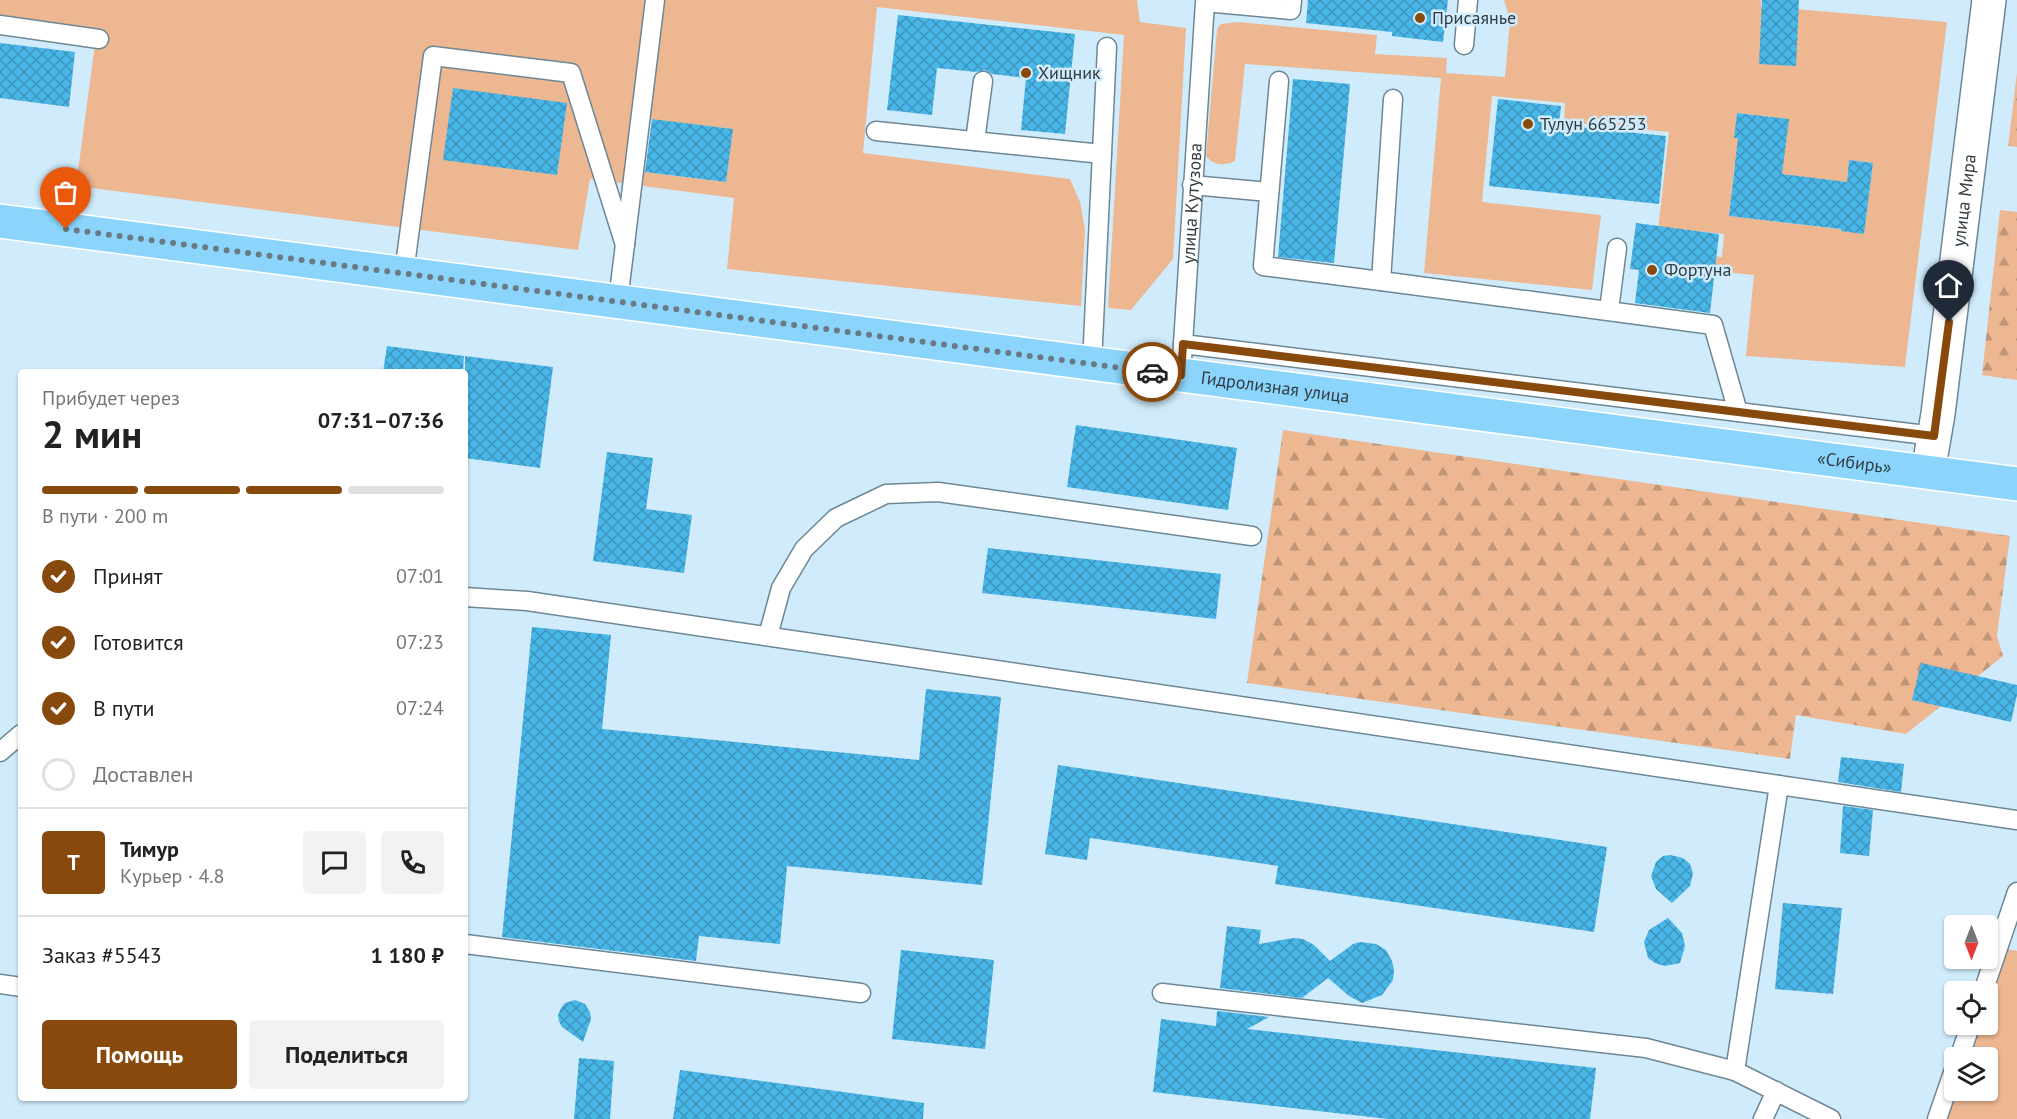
<!DOCTYPE html>
<html lang="ru">
<head>
<meta charset="utf-8">
<style>
	body { margin:0; font-family:"PT Sans",sans-serif; background:#f2f2f2; color:#222; height:100vh; display:flex; flex-direction:column; font-size:22px; white-space:nowrap }
	* { box-sizing:border-box; margin:0 }
	p { font-size:20px; color:#767676 }
	.icon { flex:none; width:33px; height:33px; fill:none; stroke:currentColor; stroke-width:2; stroke-linecap:round; stroke-linejoin:round }
	.map { position:relative; flex:1; overflow:hidden }
	.sheet { position:absolute; left:18px; top:369px; width:450px; height:732px; display:flex; flex-direction:column; background:#fff; border-radius:6px; box-shadow:0 2px 4px #0004 }
	.sheet>* { flex:none }
	.needle { width:39px; rotate:180deg }
	.buttons { position:absolute; left:1944px; top:915px; display:grid; gap:12px }
	.buttons a { display:grid; place-items:center; width:54px; height:54px; border-radius:6px; background:#fff; box-shadow:0 2px 4px #0004; font-size:30px }
	.pin { position:absolute; display:grid; place-items:center; width:51px; height:51px; color:#fff; margin:-62px -26px; border-radius:50% 50% 50% 0; rotate:-45deg; box-shadow:0 0 6px #0007 }
	.pin .icon { rotate:45deg }
	.courier { position:absolute; display:grid; place-items:center; width:60px; height:60px; margin:-30px; border:4px solid #88490d; border-radius:50%; background:#fff; color:#222; box-shadow:0 2px 8px #0007 }
	.headline em { font-style:normal; font-weight:700 }
	.headline div { display:flex; flex-direction:column-reverse }
	.headline { display:flex; align-items:center; justify-content:space-between; height:102px; padding:0 24px }
	h1 { font-size:39px; font-weight:700; line-height:45px }
	.bar { display:grid; grid-template-columns:repeat(4,1fr); gap:9px 6px; align-content:center; height:72px; padding:0 24px }
	.bar i { height:8px; border-radius:4px; background:#e0e0e0 }
	.bar .current { background:#88490d }
	.bar p { grid-column:span 4 }
	.line { display:flex; align-items:center; gap:15px; padding:0 24px; border-top:2px solid #e0e0e0 }
	.line div { flex:1 }
	.round { display:grid; place-items:center; flex:none; width:63px; height:63px; border-radius:6px; background:#f2f2f2 }
	ol { padding:0 24px; list-style:none }
	li { display:flex; align-items:center; gap:18px; height:66px }
	li p { margin-inline-start:auto }
	li .icon { padding:6px; border-radius:50%; background:#88490d; color:#fff; stroke-width:4 }
	li:last-child { color:#767676 }
	li i { width:33px; height:33px; border:3px solid #e0e0e0; border-radius:50% }
	.primary-button { display:flex; gap:12px; margin-top:auto; padding:12px 24px }
	.primary-button a { flex:1; height:69px; border-radius:6px; background:#88490d; color:#fff; font-size:24px; font-weight:700; line-height:69px; text-align:center }
	.primary-button a+a { background:#f2f2f2; color:#222 }
	.map>svg:first-child { display:block }
	.green { fill:#ecb791; fill-rule:evenodd }
	.forest { fill:url(#forest-firs) }
	.building { fill:url(#building-cross-hatch) }
	.lines { fill:none; stroke-linecap:round; stroke-linejoin:round }
	.lane-casing { stroke:#6d8795; stroke-width:21 }
	.street-casing { stroke:#6d8795; stroke-width:36 }
	.highway-casing { stroke:#fff; stroke-width:36 }
	.lane { stroke:#fff; stroke-width:18 }
	.street { stroke:#fff; stroke-width:33 }
	.highway { stroke:#8bd5fc; stroke-width:33 }
	.done { stroke:#697a84; stroke-width:6; stroke-dasharray:0 10.8 }
	.route { stroke:#88490d; stroke-width:8 }
	.poi-dot { fill:#88490d; stroke:#d0ecfc; stroke-width:2 }
	.labels { text-anchor:middle; stroke-width:5; stroke-linejoin:round; paint-order:stroke }
	.poi-label { font-size:18px; fill:#313c43; stroke:#d0ecfc; text-anchor:start }
	.street-label { font-size:18px; fill:#313c43; stroke:#d0ecfc }
</style>
</head>
<body>
<div class="map">
<svg width="2017" height="1119" viewBox="0 0 2017 1119">
	<defs>
		<pattern id="forest-firs" width="22" height="20" patternUnits="userSpaceOnUse" patternTransform="scale(1.5)"><rect width="22" height="20" fill="#ecb791"/><path d="M5 1l3.5 6h-7zM16 11l3.5 6h-7z" fill="#c09678"/></pattern>
		<pattern id="building-cross-hatch" width="8" height="8" patternUnits="userSpaceOnUse" patternTransform="scale(1.5)"><rect width="8" height="8" fill="#49b6e8"/><path d="M0 0l8 8M0 8l8-8" fill="none" stroke="#3d95be"/></pattern>
	</defs>
	<rect width="100%" height="100%" fill="#d0ecfc"/>
	<!-- green -->
	<g class="green">
		<path d="M0,0H1137L1140,22L1186,28L1173,259L1131,310L1108,308L1124,35L877,7L863,153L1070,179L1080,202L1085,229L1081,306L727,269L734,198L590,179L578,250L76,186L97,29L0,17ZM650,119L732,129L726,182L644,172Z"/>
		<path d="M1504,0H1761V6L1947,22L1905,367L1746,356L1754,275L1654,265L1669,132L1564,122L1565,103L1492,96L1482,202L1601,215L1592,290L1424,273L1441,78L1245,64L1235,161C1224,166 1214,166 1206,156L1217,29L1221,24L1237,22L1377,35L1375,54L1447,58L1446,73L1505,77L1510,20ZM1737,113L1788,119H1789L1735,137ZM1849,160L1873,163L1864,232L1729,216L1734,169L1847,182ZM1678,229L1724,234L1722,257L1675,252Z"/>
		<path d="M2004,948L2017,951V1119H1934L1954,1090H1988V1058L1959,1057L1973,1025L1988,1024V992Z"/>
	</g>
	<!-- forest -->
	<g class="forest">
		<path d="M2017,73V147L2008,146Z"/>
		<path d="M2000,210L2017,212V380L1982,375Z"/>
		<path d="M1283,430L2010,536L1997,636L2003,656L1906,734L1796,715L1790,759L1247,683Z"/>
	</g>
	<!-- building -->
	<g class="building">
		<path d="M1308,0H1448L1443,42L1392,36V32L1306,23Z"/>
		<path d="M1762,0H1799L1796,66L1759,64Z"/>
		<path d="M898,15L1075,34L1065,134L1021,130L1026,78L992,74L985,70L976,72L937,68L932,115L887,110Z"/>
		<path d="M0,43L75,52L69,107L0,98Z"/>
		<path d="M1293,79L1350,84L1334,263L1278,257Z"/>
		<path d="M453,88L567,103L557,175L443,160Z"/>
		<path d="M1498,99L1561,106L1559,125L1666,136L1659,204L1489,186Z"/>
		<path d="M1737,113L1789,119L1782,174L1847,182L1849,160L1873,163L1864,234L1841,231V229L1729,216L1738,138H1734Z"/>
		<path d="M652,119L733,129L726,182L645,172Z"/>
		<path d="M1636,223L1719,234L1710,313L1635,303L1639,270L1630,269Z"/>
		<path d="M387,346L464,356L463,372H383Z"/>
		<path d="M465,356L553,367L540,468L465,458Z"/>
		<path d="M1076,425L1237,448L1228,510L1067,487Z"/>
		<path d="M607,452L653,458L646,509L692,515L684,573L593,561Z"/>
		<path d="M988,548L1221,574L1216,619L982,593Z"/>
		<path d="M532,627L611,635L602,729L919,760L926,689L1001,697L982,885L787,866L780,944L699,936L696,961L502,937Z"/>
		<path d="M1921,663L2017,685V695L2011,722L1912,700Z"/>
		<path d="M1841,757L1904,764L1901,792L1838,782Z"/>
		<path d="M1058,765L1607,847L1594,932L1275,884L1278,866L1090,838L1087,860L1045,854Z"/>
		<path d="M1843,806L1873,810L1869,856L1840,853Z"/>
		<path d="M1670,855L1683,858L1690,864L1693,873L1690,886L1672,903L1656,889L1651,876L1656,862L1663,856Z"/>
		<path d="M1783,903L1842,908L1833,994L1775,989Z"/>
		<path d="M1668,918L1682,933L1685,946L1680,963L1665,966L1655,963L1648,958L1644,942L1649,930Z"/>
		<path d="M1227,926L1261,930L1259,944L1293,938L1303,939L1314,945L1330,961L1353,944L1360,942L1376,944L1386,950L1392,961L1394,970L1393,980L1382,995L1362,1003L1349,996L1328,978L1302,998L1220,988Z"/>
		<path d="M901,950L994,960L985,1049L892,1039Z"/>
		<path d="M575,1000L585,1004L590,1012L591,1019L583,1042L562,1027L559,1021L558,1015L561,1008L565,1003Z"/>
		<path d="M1217,1011L1269,1017L1247,1029L1596,1068L1590,1119H1388L1153,1092L1161,1019L1216,1026Z"/>
		<path d="M579,1058L614,1061L610,1119H574Z"/>
		<path d="M680,1070L924,1103L923,1119H673Z"/>
	</g>
	<g class="lines">
		<defs>
			<g id="lane">
				<path d="M0,25L99,39"/>
				<path d="M1464,45L1468,0"/>
				<path d="M1279,81L1263,266L1381,281"/>
				<path d="M1393,99L1381,281L1713,325L1738,412"/>
				<path d="M876,131L1102,154"/>
				<path d="M975,141L983,81"/>
				<path d="M1192,185L1269,192"/>
				<path d="M404,273L433,56L571,73L625,245"/>
				<path d="M618,301L655,0"/>
				<path d="M1609,310L1617,248"/>
				<path d="M1183,344L1934,436"/>
				<path d="M1092,364L1107,47"/>
				<path id="s1" d="M1181,375L1205,2L1291,10L1292,0"/>
				<path d="M465,597L527,601L2017,820"/>
				<path d="M768,636L781,588L804,549L836,518L886,494L938,492L1252,536"/>
				<path d="M0,752L21,734"/>
				<path d="M465,944L861,993"/>
				<path d="M0,984L21,987"/>
				<path d="M1983,992L2017,892"/>
				<path d="M1162,993L1646,1048L1735,1071L1831,1119"/>
				<path d="M1959,1058L1971,1024"/>
				<path d="M1735,1071L1779,785"/>
				<path d="M1763,1119L1776,1091"/>
				<path d="M1937,1119L1954,1070"/>
			</g>
			<g id="street">
				<path id="s2" d="M1928,472L1938,414L1989,0"/>
			</g>
			<g id="highway">
				<path id="s3" d="M0,221L2017,484"/>
			</g>
		</defs>
		<!-- lane casing -->
		<use href="#lane" class="lane-casing"/>
		<!-- street casing -->
		<use href="#street" class="street-casing"/>
		<!-- highway casing -->
		<use href="#highway" class="highway-casing"/>
		<!-- lane -->
		<use href="#lane" class="lane"/>
		<!-- street -->
		<use href="#street" class="street"/>
		<!-- highway -->
		<use href="#highway" class="highway"/>
	</g>
	<g class="lines">
		<!-- done -->
		<path class="done" d="M66,229L1152,372"/>
		<!-- route -->
		<path class="route" d="M1152,372L1181,375L1183,344L1934,436L1949,322"/>
	</g>
	<!-- markers -->
	<g class="poi-dot">
		<circle cx="1420" cy="18" r="6"/>
		<circle cx="1026" cy="73" r="6"/>
		<circle cx="1528" cy="124" r="6"/>
		<circle cx="1652" cy="270" r="6"/>
	</g>
	<g class="labels">
		<!-- poi labels -->
		<g class="poi-label">
			<text x="1432" y="24">Присаянье</text>
			<text x="1038" y="79">Хищник</text>
			<text x="1540" y="130">Тулун 665253</text>
			<text x="1664" y="276">Фортуна</text>
		</g>
		<!-- street labels -->
		<g class="street-label">
			<text dy="6" stroke="none"><textPath href="#s2" startOffset="274">улица Мира</textPath></text>
			<text dy="6" stroke="none"><textPath href="#s1" startOffset="172">улица Кутузова</textPath></text>
			<text dy="6" stroke="none"><textPath href="#s3" startOffset="1286">Гидролизная улица</textPath></text>
			<text dy="6" stroke="none"><textPath href="#s3" startOffset="1870">«Сибирь»</textPath></text>
		</g>
	</g>
</svg>
<div class="buttons">
<a><svg class="needle" viewBox="-14 -14 28 28"><path d="M0-13l5 13h-10z" fill="#e53935"/><path d="M0 13l5-13h-10z" fill="#767676"/></svg></a>
<a><svg class="icon" aria-label="locate" viewBox="0 0 24 24"><circle cx="12" cy="12" r="6"/><path d="M12 2v4M12 18v4M2 12h4M18 12h4"/></svg></a>
<a><svg class="icon" aria-label="layers" viewBox="0 0 24 24"><path d="M12 4l9 5-9 5-9-5zM3 14l9 5 9-5"/></svg></a>
</div>
<div class="pin" style="left:66px;top:229px;background:#ea580c"><svg class="icon" aria-label="bag" viewBox="0 0 24 24"><path d="M5 8h14l-1 12H6zM9 8a3 3 0 0 1 6 0"/></svg></div>
<div class="pin" style="left:1949px;top:322px;background:#1f2937"><svg class="icon" aria-label="home" viewBox="0 0 24 24"><path d="M3 11l9-7 9 7M6 9v11h12V9"/></svg></div>
<div class="courier" style="left:1152px;top:372px"><svg class="icon" aria-label="car" viewBox="0 0 24 24"><path d="M5 17H2v-5l4-1 3-4h7l3 4 3 1v5h-3M9 17h6M6 11h13"/><circle cx="7" cy="17" r="2"/><circle cx="17" cy="17" r="2"/></svg></div>
<section class="sheet">
<div class="headline"><div><h1>2 мин</h1><p>Прибудет через</p></div><em>07:31–07:36</em></div>
<div class="bar"><i class="current"></i><i class="current"></i><i class="current"></i><i></i><p>В пути · 200 m</p></div>
<ol>
<li><svg class="icon" aria-label="check" viewBox="0 0 24 24"><path d="M5 12l5 5 9-10"/></svg>Принят<p>07:01</p></li>
<li><svg class="icon" aria-label="check" viewBox="0 0 24 24"><path d="M5 12l5 5 9-10"/></svg>Готовится<p>07:23</p></li>
<li><svg class="icon" aria-label="check" viewBox="0 0 24 24"><path d="M5 12l5 5 9-10"/></svg>В пути<p>07:24</p></li>
<li><i></i>Доставлен</li>
</ol>
<div class="line" style="height:108px"><b class="round" style="background:#88490d;color:#fff">Т</b><div><b>Тимур</b><p>Курьер · 4.8</p></div><a class="round"><svg class="icon" aria-label="chat" viewBox="0 0 24 24"><path d="M4 5h16v11H9l-5 4z"/></svg></a><a class="round"><svg class="icon" aria-label="phone" viewBox="0 0 24 24"><path d="M5 4h4l2 5-3 2q2 4 5 5l2-3 5 2v4C11 20 4 13 5 4z"/></svg></a></div>
<div class="line" style="height:78px"><div>Заказ #5543</div><b>1 180 ₽</b></div>
<div class="primary-button"><a>Помощь</a><a>Поделиться</a></div>
</section>
</div>
</body>
</html>
